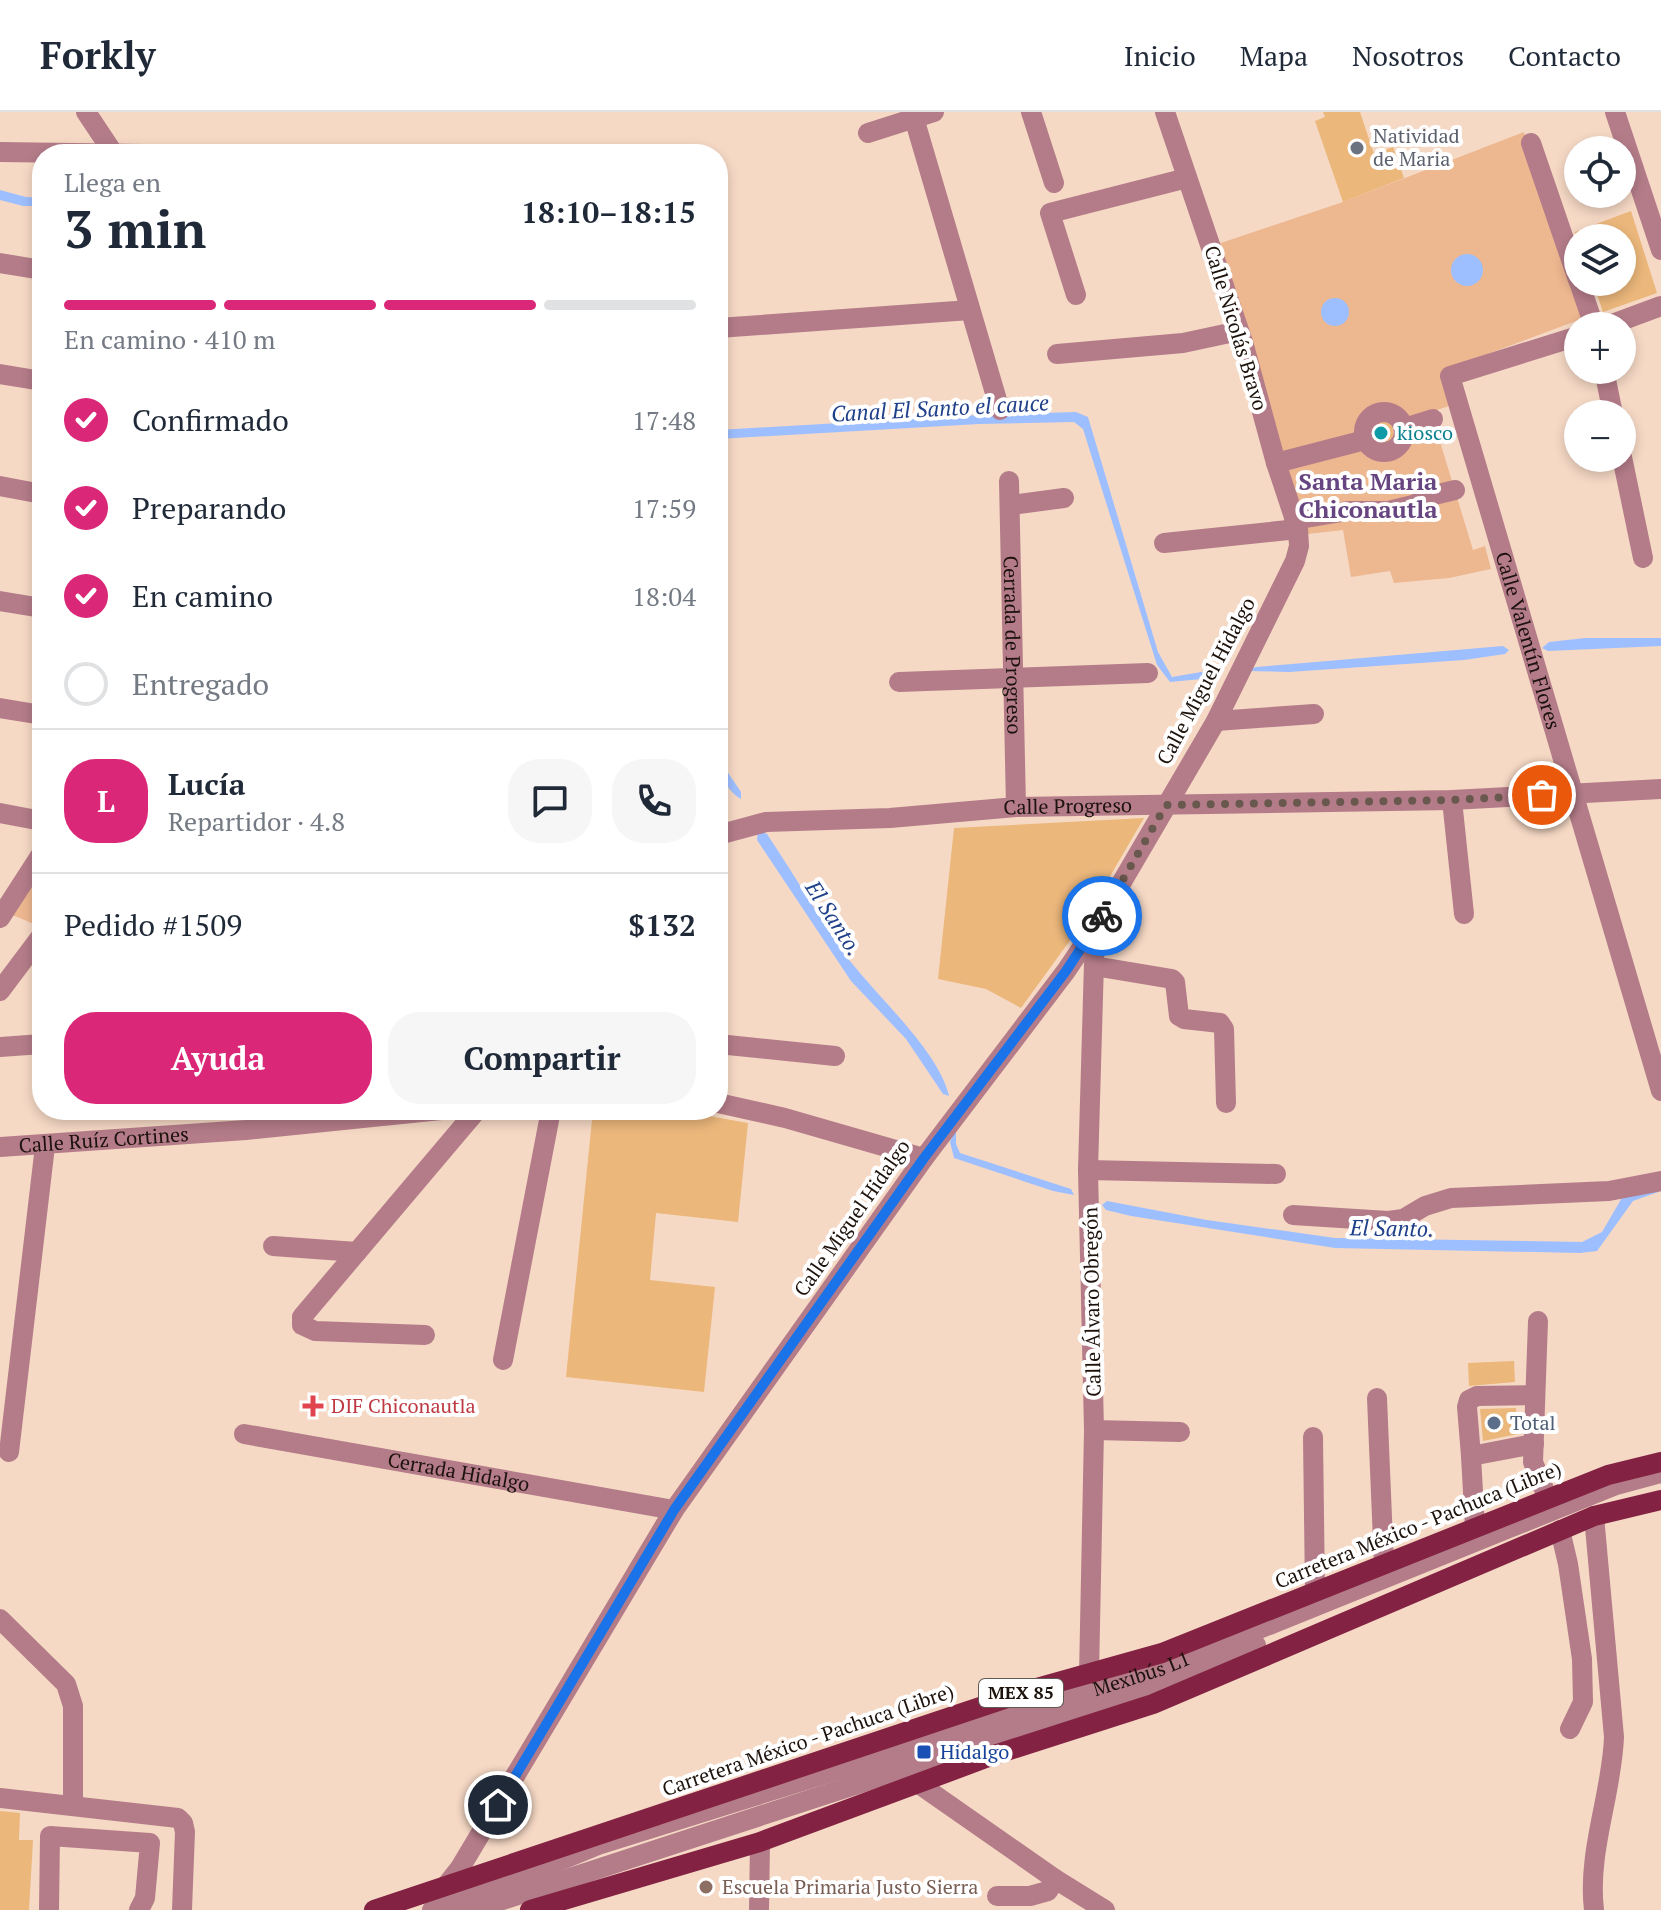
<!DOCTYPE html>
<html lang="es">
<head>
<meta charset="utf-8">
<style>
	body { margin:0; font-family:"PT Serif",serif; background:#f6f6f7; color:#1f2937; height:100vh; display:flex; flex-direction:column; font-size:30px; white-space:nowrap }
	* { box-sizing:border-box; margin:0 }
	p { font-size:26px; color:#747a83 }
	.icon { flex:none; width:44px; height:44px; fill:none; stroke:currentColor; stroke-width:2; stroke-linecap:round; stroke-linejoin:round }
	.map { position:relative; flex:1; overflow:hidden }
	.panel { position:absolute; left:32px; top:32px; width:696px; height:976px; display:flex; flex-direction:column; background:#fff; border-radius:32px; box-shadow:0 4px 12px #0003 }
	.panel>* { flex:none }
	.tools { position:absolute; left:1564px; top:24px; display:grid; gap:16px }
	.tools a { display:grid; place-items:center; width:72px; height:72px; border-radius:50%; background:#fff; box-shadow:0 4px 12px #0003; font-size:40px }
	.pin { position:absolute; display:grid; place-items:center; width:68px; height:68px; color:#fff; margin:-34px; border:4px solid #fff; border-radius:50%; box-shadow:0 2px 8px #0007 }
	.courier { position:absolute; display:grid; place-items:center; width:80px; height:80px; margin:-40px; border:6px solid #1a73e8; border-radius:50%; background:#fff; color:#222; box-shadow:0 2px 10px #0007 }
	.overview em { font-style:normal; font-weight:700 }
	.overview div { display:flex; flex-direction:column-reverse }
	.overview { display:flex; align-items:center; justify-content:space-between; height:136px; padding:0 32px }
	h1 { font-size:52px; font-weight:700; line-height:60px }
	.bar { display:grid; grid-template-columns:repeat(4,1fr); gap:12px 8px; align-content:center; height:96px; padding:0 32px }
	.bar i { height:10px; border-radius:6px; background:#e0e1e3 }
	.bar .active { background:#db2777 }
	.bar p { grid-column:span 4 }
	.line { display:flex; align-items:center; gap:20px; padding:0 32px; border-top:2px solid #e0e1e3 }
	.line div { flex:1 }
	.round { display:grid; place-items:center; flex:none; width:84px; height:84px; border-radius:32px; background:#f6f6f7 }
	ol { padding:0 32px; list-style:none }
	li { display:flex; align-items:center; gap:24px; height:88px }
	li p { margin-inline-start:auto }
	li .icon { padding:8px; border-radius:50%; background:#db2777; color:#fff; stroke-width:4 }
	li:last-child { color:#747a83 }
	li i { width:44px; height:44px; border:4px solid #e0e1e3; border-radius:50% }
	.button { display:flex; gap:16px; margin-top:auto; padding:16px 32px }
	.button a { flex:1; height:92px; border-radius:32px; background:#db2777; color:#fff; font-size:32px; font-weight:700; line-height:92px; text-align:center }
	.button a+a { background:#f6f6f7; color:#1f2937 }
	header { display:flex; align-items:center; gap:48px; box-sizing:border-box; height:112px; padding:0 40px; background:#fff; border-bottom:2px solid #e0e1e3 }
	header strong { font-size:38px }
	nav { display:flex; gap:44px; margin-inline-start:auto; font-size:28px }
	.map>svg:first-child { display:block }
	.green { fill:#edb790 }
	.water { fill:#9ebfff }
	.building { fill:#ebb77b }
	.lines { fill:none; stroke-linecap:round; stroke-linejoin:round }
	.minor { stroke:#b47c89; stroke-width:20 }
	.major { stroke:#832243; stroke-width:20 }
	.done { stroke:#69584d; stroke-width:8; stroke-dasharray:0 14.4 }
	.route { stroke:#1a73e8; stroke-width:10 }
	.worship-dot { fill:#6b7280; stroke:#fff; stroke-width:3 }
	.culture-dot { fill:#0f9aa8; stroke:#fff; stroke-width:3 }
	.health-dot { fill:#e0444e; stroke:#fff; stroke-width:3 }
	.service-dot { fill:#5c6f8a; stroke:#fff; stroke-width:3 }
	.transit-dot { fill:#1a4fb4; stroke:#fff; stroke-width:3 }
	.education-dot { fill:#8d6e63; stroke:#fff; stroke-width:3 }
	.labels { text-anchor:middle; stroke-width:8; stroke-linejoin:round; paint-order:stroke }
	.shield { fill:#fff; stroke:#615a55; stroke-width:2 }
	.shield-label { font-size:18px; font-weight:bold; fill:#1d130c }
	.worship-label { font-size:20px; fill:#5b616d; stroke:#fff; text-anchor:start }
	.street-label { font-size:20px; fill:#1d130c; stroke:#fff }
	.culture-label { font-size:20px; fill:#0d838f; stroke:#fff; text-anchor:start }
	.health-label { font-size:20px; fill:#be3a42; stroke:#fff; text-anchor:start }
	.service-label { font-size:20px; fill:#4e5e75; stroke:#fff; text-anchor:start }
	.transit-label { font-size:20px; fill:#164399; stroke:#fff; text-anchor:start }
	.education-label { font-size:20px; fill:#785e54; stroke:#fff; text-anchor:start }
	.water-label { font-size:22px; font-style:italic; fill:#1f4089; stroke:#fff }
	.quarter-label { font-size:24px; font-weight:bold; fill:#674580; stroke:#fff }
</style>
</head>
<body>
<header>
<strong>Forkly</strong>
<nav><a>Inicio</a><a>Mapa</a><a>Nosotros</a><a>Contacto</a></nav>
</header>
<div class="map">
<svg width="1661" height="1798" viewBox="0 0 1661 1798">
	<rect width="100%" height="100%" fill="#f6d9c5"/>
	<!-- green -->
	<g class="green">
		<path d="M1524,20L1584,206L1442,259L1452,293L1431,300L1473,438L1485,434L1491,457L1449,466L1394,471L1390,459L1351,465L1343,418L1299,423L1206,136L1343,90Z"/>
		<path d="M42,753V813L41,815L10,802Z"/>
	</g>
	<!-- water -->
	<g class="water">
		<path d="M0,78L26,85L42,86V94H23L0,88Z"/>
		<circle cx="1467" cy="158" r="16"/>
		<circle cx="1335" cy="200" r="14"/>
		<path d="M1076,300L1088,305L1158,540L1172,565L1213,558L1216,562L1212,566L1170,570L1157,553L1083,317L1074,310L979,312L718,327V318L978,303Z"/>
		<path d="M1585,526H1661V534L1548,539L1542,536L1549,530Z"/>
		<path d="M1503,534L1509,538L1505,542L1464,548L1289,560L1247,559L1256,555L1292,552Z"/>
		<path d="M718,646L741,680V687C728,680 718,661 718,646Z"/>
		<path d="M758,718L767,722C793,761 817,802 844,841C872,880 939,938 949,984L943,982L906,927L851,869L757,728Z"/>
		<path d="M956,1015V1032L960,1041L1071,1077L1074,1083L1053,1079L954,1046L950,1030Z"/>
		<path d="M1661,1079L1633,1089L1597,1139L1580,1141L1335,1136L1131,1104L1106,1098L1102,1093L1107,1089L1207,1108L1335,1126L1582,1130L1602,1120L1623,1084Z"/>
	</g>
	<!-- building -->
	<g class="building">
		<path d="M1323,0H1360L1374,42L1393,35L1404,66L1343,90L1315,9L1325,5Z"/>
		<path d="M1631,99L1657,181L1603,200L1593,170H1622V126H1577L1575,120Z"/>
		<path d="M1384,308L1391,313L1393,324L1387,330L1379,331L1377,324L1371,317L1375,310Z"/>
		<path d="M1144,706L1084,809L1021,896L986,877L938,867L954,716Z"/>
		<path d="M593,998H675L748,1011L738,1110L656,1101L650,1168L715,1175L704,1280L566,1265Z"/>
		<path d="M1514,1249L1515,1270L1469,1274L1468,1251Z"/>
		<path d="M1516,1296L1518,1322L1483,1329L1480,1297Z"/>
		<path d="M0,1699L20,1701L19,1728H33L29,1798H0Z"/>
	</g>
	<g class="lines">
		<!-- minor -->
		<g class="minor">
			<path d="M86,0L114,42"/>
			<path d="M1031,0L1054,71"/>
			<path d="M1615,0L1661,138"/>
			<path d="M914,6L1000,298"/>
			<path d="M868,21L934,0"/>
			<path d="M1531,31L1578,168"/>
			<path d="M0,40L143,42"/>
			<path d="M0,151L42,158"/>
			<path d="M1579,170L1594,214"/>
			<path d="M1076,183L1050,101L1187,66"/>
			<path d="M1607,214L1661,194"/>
			<path d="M718,216L970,198"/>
			<path id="s1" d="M1578,224L1450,264L1661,979"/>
			<path d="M1057,242L1183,231L1239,219"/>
			<path d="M1604,258L1613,302"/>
			<path d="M0,262L42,269"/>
			<circle cx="1384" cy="320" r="20"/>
			<path d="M1404,316L1433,307"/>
			<path d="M1622,345L1643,446"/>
			<path d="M1276,351L1365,328"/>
			<path id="s2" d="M1009,369L1016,695"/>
			<path d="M0,374L42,382"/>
			<path d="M1011,393L1064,386"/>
			<path d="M1294,408L1348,399H1388L1413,393L1430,384L1455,378"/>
			<path d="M1164,431L1298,417"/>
			<path d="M0,489L42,496"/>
			<path d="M899,570L1148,561"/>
			<path d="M0,596L42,603"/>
			<path d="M1216,609L1314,602"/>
			<path d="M1452,688L1464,802"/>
			<path d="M0,701L42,709"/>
			<path id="s3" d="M718,723L766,710L890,706L1016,695L1452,688L1661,677"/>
			<path d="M0,806L42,741"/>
			<path d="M1094,854L1172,867L1175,870L1179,904L1184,907L1220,911L1224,917L1226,991"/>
			<path d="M0,879L42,823"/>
			<path d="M718,932L835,944"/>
			<path d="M0,935L42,932"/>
			<path d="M718,991L785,1006L924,1046"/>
			<path id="s4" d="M0,1035L246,1018L441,998"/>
			<path d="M1088,1058L1276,1062"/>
			<path d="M1293,1103L1388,1109L1403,1107L1425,1094L1451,1086L1609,1079L1661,1069"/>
			<path d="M273,1134L357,1140"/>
			<path d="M1538,1209L1533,1350L1548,1387"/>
			<path d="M425,1223L315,1219L302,1213V1205L477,998"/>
			<path d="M503,1248L551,998"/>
			<path d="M1377,1286L1384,1453"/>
			<path d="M1094,1318L1180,1320"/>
			<path id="s5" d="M244,1322L674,1398"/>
			<path d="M1313,1325L1315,1481"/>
			<path d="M9,1340L45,1034"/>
			<path d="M1471,1344L1467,1295L1469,1288L1477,1284L1535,1283"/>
			<path d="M1475,1416L1471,1344L1534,1332"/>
			<path d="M1560,1418L1568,1452L1582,1547L1583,1590L1570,1617"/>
			<path d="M0,1507L66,1572L73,1594V1694"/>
			<path d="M1089,1563L1094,1318L1088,1058L1095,816"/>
			<path d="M919,1672L1055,1767L1105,1798"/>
			<path d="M0,1686L178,1706L183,1711L185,1720L182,1798"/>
			<path d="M445,1775L460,1756L674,1398L924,1046L1066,859L1095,816L1216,609L1295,449L1299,434L1298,417L1276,351L1243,230L1165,0"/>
			<path d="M997,1784H1030L1048,1779L1055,1767"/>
			<path d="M475,1797L1158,1574L1256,1533"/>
			<path d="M49,1798L50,1724L150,1731L145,1786L139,1798"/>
			<path id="s6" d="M432,1798L469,1786L598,1733L1160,1557L1616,1373L1661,1361"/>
			<path d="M759,1798L760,1730"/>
			<path d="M1594,1798C1587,1740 1612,1682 1614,1625L1594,1404"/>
		</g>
		<!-- major -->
		<g class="major">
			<path d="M374,1798L1037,1576L1162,1541L1608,1363L1661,1350"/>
			<path d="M530,1798L760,1730L994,1643L1153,1592L1594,1404L1661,1388"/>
		</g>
	</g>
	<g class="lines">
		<!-- done -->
		<path class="done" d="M1102,804L1166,693L1452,688L1542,683"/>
		<!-- route -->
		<path class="route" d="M498,1693L674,1398L924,1046L1066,859L1102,804"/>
	</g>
	<!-- markers -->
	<circle class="worship-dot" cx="1357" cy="36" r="8"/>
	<circle class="culture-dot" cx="1381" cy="321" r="8"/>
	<path class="health-dot" d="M309 1282h8v8h8v8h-8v8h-8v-8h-8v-8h8z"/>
	<circle class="service-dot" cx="1494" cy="1311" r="8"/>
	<rect class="transit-dot" x="916" y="1632" width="16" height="16" rx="4"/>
	<circle class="education-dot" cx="706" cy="1775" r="8"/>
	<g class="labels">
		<!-- shield labels -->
		<rect class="shield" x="979" y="1567" width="84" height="28" rx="6"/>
		<g class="shield-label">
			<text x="1021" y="1587">MEX 85</text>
		</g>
		<!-- worship labels -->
		<g class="worship-label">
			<text x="1373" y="31">Natividad<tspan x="1373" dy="23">de Maria</tspan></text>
		</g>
		<!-- street labels -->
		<g class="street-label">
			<text transform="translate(1236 216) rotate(73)" y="7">Calle Nicolás Bravo</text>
			<text dy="7" stroke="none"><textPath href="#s1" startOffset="410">Calle Valentín Flores</textPath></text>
			<text dy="7" stroke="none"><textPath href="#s2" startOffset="164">Cerrada de Progreso</textPath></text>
			<text transform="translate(1206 569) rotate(-62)" y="7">Calle Miguel Hidalgo</text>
			<text dy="7" stroke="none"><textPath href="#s3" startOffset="352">Calle Progreso</textPath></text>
			<text dy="7" stroke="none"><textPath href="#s4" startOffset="104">Calle Ruíz Cortines</textPath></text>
			<text transform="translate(852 1106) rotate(-55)" y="7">Calle Miguel Hidalgo</text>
			<text transform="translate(1092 1190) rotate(-91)" y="7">Calle Álvaro Obregón</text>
			<text dy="7" stroke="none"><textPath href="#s5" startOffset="218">Cerrada Hidalgo</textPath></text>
			<text transform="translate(1418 1413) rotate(-22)" y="7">Carretera México - Pachuca (Libre)</text>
			<text dy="7" stroke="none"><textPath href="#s6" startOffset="748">Mexibús L1</textPath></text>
			<text transform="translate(808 1628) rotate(-19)" y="7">Carretera México - Pachuca (Libre)</text>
		</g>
		<!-- culture labels -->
		<g class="culture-label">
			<text x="1397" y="328">kiosco</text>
		</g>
		<!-- health labels -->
		<g class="health-label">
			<text x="331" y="1301">DIF Chiconautla</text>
		</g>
		<!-- service labels -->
		<g class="service-label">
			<text x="1510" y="1318">Total</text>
		</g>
		<!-- transit labels -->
		<g class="transit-label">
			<text x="940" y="1647">Hidalgo</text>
		</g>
		<!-- education labels -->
		<g class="education-label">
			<text x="722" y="1782">Escuela Primaria Justo Sierra</text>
		</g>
		<!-- water labels -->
		<g class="water-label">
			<text transform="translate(940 296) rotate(-3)" y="8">Canal El Santo el cauce</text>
			<text transform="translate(834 806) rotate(57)" y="8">El Santo.</text>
			<text transform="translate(1392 1116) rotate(1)" y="8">El Santo.</text>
		</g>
		<!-- quarter labels -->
		<g class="quarter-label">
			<text x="1368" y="378">Santa Maria<tspan x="1368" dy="28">Chiconautla</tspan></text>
		</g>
	</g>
</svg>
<div class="tools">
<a><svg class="icon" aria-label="locate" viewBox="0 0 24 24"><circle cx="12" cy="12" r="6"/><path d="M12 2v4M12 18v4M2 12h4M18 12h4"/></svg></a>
<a><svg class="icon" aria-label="layers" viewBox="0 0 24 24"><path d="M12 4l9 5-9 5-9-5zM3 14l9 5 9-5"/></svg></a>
<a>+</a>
<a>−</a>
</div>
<div class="pin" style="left:1542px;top:683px;background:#ea580c"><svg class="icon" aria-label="bag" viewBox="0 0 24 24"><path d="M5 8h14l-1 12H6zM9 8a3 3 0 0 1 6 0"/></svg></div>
<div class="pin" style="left:498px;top:1693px;background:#1f2937"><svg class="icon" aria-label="home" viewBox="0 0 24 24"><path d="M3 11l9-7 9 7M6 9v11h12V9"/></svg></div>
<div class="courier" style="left:1102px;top:804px"><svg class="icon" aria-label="bike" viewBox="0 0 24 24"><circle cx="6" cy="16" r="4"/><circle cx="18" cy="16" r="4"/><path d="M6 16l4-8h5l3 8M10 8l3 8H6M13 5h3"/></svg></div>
<section class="panel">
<div class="overview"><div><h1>3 min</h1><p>Llega en</p></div><em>18:10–18:15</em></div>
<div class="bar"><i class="active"></i><i class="active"></i><i class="active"></i><i></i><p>En camino · 410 m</p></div>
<ol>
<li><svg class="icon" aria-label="check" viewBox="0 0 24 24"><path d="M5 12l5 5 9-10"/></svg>Confirmado<p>17:48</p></li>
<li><svg class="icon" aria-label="check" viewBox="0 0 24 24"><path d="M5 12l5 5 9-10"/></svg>Preparando<p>17:59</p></li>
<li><svg class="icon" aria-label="check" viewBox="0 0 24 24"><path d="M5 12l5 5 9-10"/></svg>En camino<p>18:04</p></li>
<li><i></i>Entregado</li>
</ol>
<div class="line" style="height:144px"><b class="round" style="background:#db2777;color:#fff">L</b><div><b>Lucía</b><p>Repartidor · 4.8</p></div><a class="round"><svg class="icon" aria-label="chat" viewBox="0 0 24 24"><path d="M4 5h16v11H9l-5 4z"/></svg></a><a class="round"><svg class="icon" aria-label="phone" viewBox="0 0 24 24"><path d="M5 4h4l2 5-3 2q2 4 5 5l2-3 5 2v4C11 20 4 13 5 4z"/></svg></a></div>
<div class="line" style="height:104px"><div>Pedido #1509</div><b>$132</b></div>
<div class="button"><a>Ayuda</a><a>Compartir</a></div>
</section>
</div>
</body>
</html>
